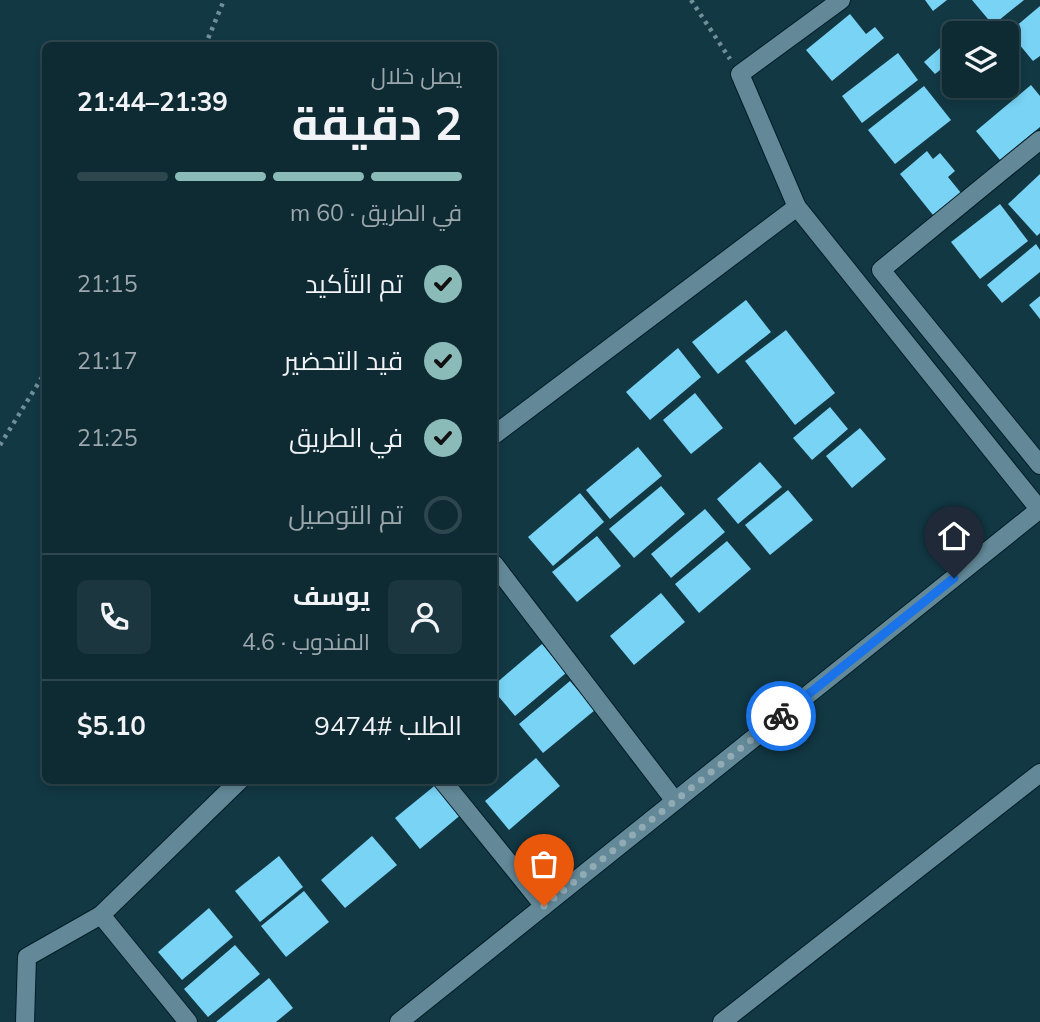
<!DOCTYPE html>
<html lang="ar">
<head>
<meta charset="utf-8">
<style>
	body { margin:0; font-family:Mulish,Cairo,sans-serif; background:#1c363f; color:#f1f3f6; direction:rtl; height:100vh; display:flex; flex-direction:column; font-size:26px; white-space:nowrap }
	* { box-sizing:border-box; margin:0 }
	p { font-size:23px; color:#9ba7ac }
	.icon { flex:none; width:38px; height:38px; fill:none; stroke:currentColor; stroke-width:2; stroke-linecap:round; stroke-linejoin:round }
	.map { position:relative; flex:1; overflow:hidden; direction:ltr }
	.side { position:absolute; left:42px; top:42px; width:455px; height:742px; display:flex; flex-direction:column; background:#0e2a33; border-radius:10px; box-shadow:0 4px 10px #0003,0 0 0 2px #2e464e; direction:rtl }
	.side>* { flex:none }
	.fabs { position:absolute; left:942px; top:21px; display:grid; gap:14px }
	.fabs a { display:grid; place-items:center; width:77px; height:77px; border-radius:10px; background:#0e2a33; box-shadow:0 4px 10px #0003,0 0 0 2px #2e464e; font-size:35px }
	.pin { position:absolute; display:grid; place-items:center; width:60px; height:60px; color:#fff; margin:-72px -30px; border-radius:50% 50% 50% 0; rotate:-45deg; box-shadow:0 0 7px #0007 }
	.pin .icon { rotate:45deg }
	.courier { position:absolute; display:grid; place-items:center; width:70px; height:70px; margin:-35px; border:5px solid #1a73e8; border-radius:50%; background:#fff; color:#222; box-shadow:0 2px 9px #0007 }
	.overview em { font-style:normal; font-weight:700 }
	.overview div { display:flex; flex-direction:column-reverse }
	.overview { display:flex; align-items:center; justify-content:space-between; height:119px; padding:0 35px }
	h1 { font-size:46px; font-weight:700; line-height:52px }
	.bar { display:grid; grid-template-columns:repeat(4,1fr); gap:10px 7px; align-content:center; height:84px; padding:0 35px }
	.bar i { height:9px; border-radius:5px; background:#2e464e }
	.bar .on { background:#8bbbb9 }
	.bar p { grid-column:span 4 }
	.line { display:flex; align-items:center; gap:18px; padding:0 35px; border-top:2px solid #2e464e }
	.line div { flex:1 }
	.round { display:grid; place-items:center; flex:none; width:74px; height:74px; border-radius:10px; background:#1c363f }
	ol { padding:0 35px; list-style:none }
	li { display:flex; align-items:center; gap:21px; height:77px }
	li p { margin-inline-start:auto }
	li .icon { padding:7px; border-radius:50%; background:#8bbbb9; color:#111; stroke-width:4 }
	li:last-child { color:#9ba7ac }
	li i { width:38px; height:38px; border:4px solid #2e464e; border-radius:50% }
	.map>svg:first-child { display:block }
	.building { fill:#79d3f4 }
	.lines { fill:none; stroke-linecap:round; stroke-linejoin:round }
	.minor-casing { stroke:#021e27; stroke-width:20 }
	.path { stroke:#718f99; stroke-width:4.5; stroke-dasharray:3.5 5; stroke-linecap:butt }
	.minor { stroke:#638998; stroke-width:18 }
	.done { stroke:#91abb4; stroke-width:7; stroke-dasharray:0 12.6 }
	.route { stroke:#1a73e8; stroke-width:9 }
</style>
</head>
<body>
<div class="map">
<svg width="1040" height="1022" viewBox="0 0 1040 1022">
	<rect width="100%" height="100%" fill="#123844"/>
	<!-- building -->
	<g class="building">
		<path d="M925,0H947L933,11Z"/>
		<path d="M972,0H1024L993,25Z"/>
		<path d="M1040,6V56L1033,61L1009,32Z"/>
		<path d="M850,14L866,34L875,27L884,38L832,81L806,50Z"/>
		<path d="M948,41L954,47V59L935,74L924,62Z"/>
		<path d="M898,53L918,80L862,123L842,96Z"/>
		<path d="M1031,85L1040,96V127L1000,160L976,131Z"/>
		<path d="M924,86L951,120L895,164L868,130Z"/>
		<path d="M927,151L933,159L940,153L955,171L948,177L961,193L933,215L900,174Z"/>
		<path d="M1040,174V233L1037,236L1008,204Z"/>
		<path d="M1000,204L1028,241L980,279L951,242Z"/>
		<path d="M1036,244L1040,250V272L1002,303L987,285Z"/>
		<path d="M1040,296V319L1029,305Z"/>
		<path d="M746,300L771,332L718,374L692,342Z"/>
		<path d="M786,330L835,393L795,425L745,361Z"/>
		<path d="M678,348L701,377L650,420L626,392Z"/>
		<path d="M695,393L723,428L691,454L663,420Z"/>
		<path d="M830,407L848,429L812,460L793,438Z"/>
		<path d="M860,428L886,459L852,488L826,456Z"/>
		<path d="M638,447L662,476L610,519L586,490Z"/>
		<path d="M760,462L782,487L738,524L717,499Z"/>
		<path d="M661,486L685,514L634,558L609,529Z"/>
		<path d="M788,490L813,520L770,555L745,525Z"/>
		<path d="M580,493L604,522L553,566L528,537Z"/>
		<path d="M705,509L725,532L671,578L651,554Z"/>
		<path d="M597,536L621,566L577,602L552,572Z"/>
		<path d="M727,541L751,569L699,613L675,584Z"/>
		<path d="M661,593L685,622L634,665L610,636Z"/>
		<path d="M542,644L566,673L515,716L494,691V685Z"/>
		<path d="M570,681L595,710L543,753L519,724Z"/>
		<path d="M536,758L560,786L509,830L485,801Z"/>
		<path d="M438,783L463,813L420,849L395,818Z"/>
		<path d="M372,836L397,865L345,908L321,880Z"/>
		<path d="M279,856L303,887L260,922L235,891Z"/>
		<path d="M304,891L329,922L286,957L261,926Z"/>
		<path d="M209,908L233,937L182,980L158,952Z"/>
		<path d="M235,945L260,974L208,1017L184,989Z"/>
		<path d="M269,978L293,1008L276,1022H216Z"/>
	</g>
	<g class="lines">
		<defs>
			<g id="minor">
				<path d="M841,0L740,74L797,207L1039,509"/>
				<path d="M1040,140L881,270L1040,465"/>
				<path d="M494,435L797,207"/>
				<path d="M494,564L675,801"/>
				<path d="M442,780L544,906"/>
				<path d="M101,915L188,1022"/>
				<path d="M25,1022L27,957L101,915L240,780"/>
				<path d="M399,1022L1040,509"/>
				<path d="M722,1022L1040,773"/>
			</g>
		</defs>
		<!-- minor casing -->
		<use href="#minor" class="minor-casing"/>
		<!-- path -->
		<g class="path">
			<path d="M691,0L730,59"/>
			<path d="M205,46L224,0"/>
			<path d="M0,445L46,371"/>
		</g>
		<!-- minor -->
		<use href="#minor" class="minor"/>
	</g>
	<g class="lines">
		<!-- done -->
		<path class="done" d="M544,906L781,716"/>
		<!-- route -->
		<path class="route" d="M781,716L954,578"/>
	</g>
</svg>
<div class="fabs">
<a><svg class="icon" aria-label="layers" viewBox="0 0 24 24"><path d="M12 4l9 5-9 5-9-5zM3 14l9 5 9-5"/></svg></a>
</div>
<div class="pin" style="left:544px;top:906px;background:#ea580c"><svg class="icon" aria-label="bag" viewBox="0 0 24 24"><path d="M5 8h14l-1 12H6zM9 8a3 3 0 0 1 6 0"/></svg></div>
<div class="pin" style="left:954px;top:578px;background:#1f2937"><svg class="icon" aria-label="home" viewBox="0 0 24 24"><path d="M3 11l9-7 9 7M6 9v11h12V9"/></svg></div>
<div class="courier" style="left:781px;top:716px"><svg class="icon" aria-label="bike" viewBox="0 0 24 24"><circle cx="6" cy="16" r="4"/><circle cx="18" cy="16" r="4"/><path d="M6 16l4-8h5l3 8M10 8l3 8H6M13 5h3"/></svg></div>
<section class="side">
<div class="overview"><div><h1>2 دقيقة</h1><p>يصل خلال</p></div><em>21:39–21:44</em></div>
<div class="bar"><i class="on"></i><i class="on"></i><i class="on"></i><i></i><p>في الطريق · 60 m</p></div>
<ol>
<li><svg class="icon" aria-label="check" viewBox="0 0 24 24"><path d="M5 12l5 5 9-10"/></svg>تم التأكيد<p>21:15</p></li>
<li><svg class="icon" aria-label="check" viewBox="0 0 24 24"><path d="M5 12l5 5 9-10"/></svg>قيد التحضير<p>21:17</p></li>
<li><svg class="icon" aria-label="check" viewBox="0 0 24 24"><path d="M5 12l5 5 9-10"/></svg>في الطريق<p>21:25</p></li>
<li><i></i>تم التوصيل</li>
</ol>
<div class="line" style="height:126px"><a class="round"><svg class="icon" aria-label="person" viewBox="0 0 24 24"><circle cx="12" cy="8" r="4"/><path d="M4 21q1-7 8-7t8 7"/></svg></a><div><b>يوسف</b><p>المندوب · 4.6</p></div><a class="round"><svg class="icon" aria-label="phone" viewBox="0 0 24 24"><path d="M5 4h4l2 5-3 2q2 4 5 5l2-3 5 2v4C11 20 4 13 5 4z"/></svg></a></div>
<div class="line" style="height:91px"><div>الطلب #9474</div><b>$5.10</b></div>
</section>
</div>
</body>
</html>
